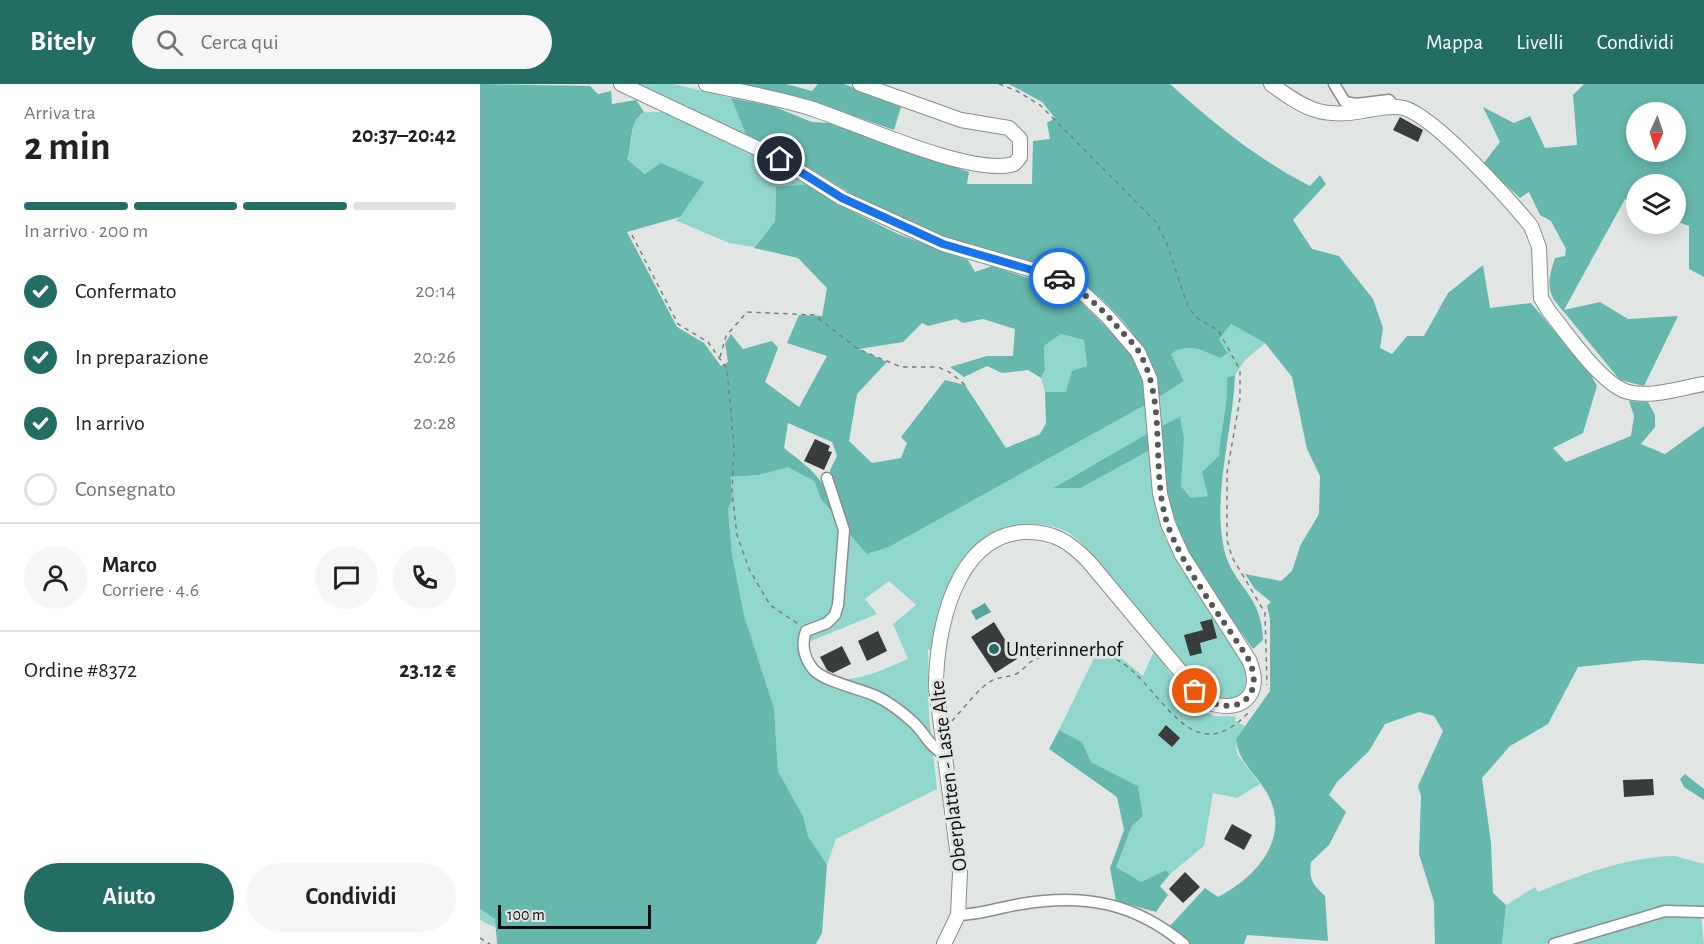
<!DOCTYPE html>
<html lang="it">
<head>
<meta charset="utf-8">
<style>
	body { margin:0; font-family:"Alegreya Sans",sans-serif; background:#f6f6f6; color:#202124; height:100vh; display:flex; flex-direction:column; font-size:22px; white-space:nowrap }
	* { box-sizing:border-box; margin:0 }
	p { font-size:20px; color:#757577 }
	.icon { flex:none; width:33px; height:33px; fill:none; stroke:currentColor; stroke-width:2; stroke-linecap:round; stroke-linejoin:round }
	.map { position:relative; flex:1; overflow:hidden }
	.drawer { display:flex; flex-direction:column; background:#fff; width:480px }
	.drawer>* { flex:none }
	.needle { width:39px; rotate:183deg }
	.tools { position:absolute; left:1146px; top:18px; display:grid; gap:12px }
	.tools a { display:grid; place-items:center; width:60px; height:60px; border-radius:50%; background:#fff; box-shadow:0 3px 15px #0003; font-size:30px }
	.scale { position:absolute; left:18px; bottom:15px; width:153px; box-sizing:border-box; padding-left:6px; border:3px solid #0a0c0c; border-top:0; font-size:16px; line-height:21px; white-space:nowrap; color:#0a0c0c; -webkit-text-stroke:4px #e1e6e5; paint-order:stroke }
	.pin { position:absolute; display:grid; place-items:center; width:51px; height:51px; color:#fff; margin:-26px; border:3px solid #fff; border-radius:50%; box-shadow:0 2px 6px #0007 }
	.courier { position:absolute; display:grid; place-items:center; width:60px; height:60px; margin:-30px; border:4px solid #1a73e8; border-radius:50%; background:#fff; color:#222; box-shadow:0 2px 8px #0007 }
	.overview em { font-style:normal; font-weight:600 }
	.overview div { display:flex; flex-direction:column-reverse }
	.overview { display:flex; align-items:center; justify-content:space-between; height:102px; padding:0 24px }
	h1 { font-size:39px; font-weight:600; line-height:45px }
	.bar { display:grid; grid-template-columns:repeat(4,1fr); gap:9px 6px; align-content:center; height:72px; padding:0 24px }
	.bar i { height:8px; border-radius:4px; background:#e0e0e0 }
	.bar .active { background:#246d65 }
	.bar p { grid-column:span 4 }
	.line { display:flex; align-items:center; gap:15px; padding:0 24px; border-top:2px solid #e0e0e0 }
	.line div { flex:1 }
	.round { display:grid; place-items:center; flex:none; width:63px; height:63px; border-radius:32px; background:#f6f6f6 }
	ol { padding:0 24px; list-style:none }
	li { display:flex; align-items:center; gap:18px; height:66px }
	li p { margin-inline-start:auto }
	li .icon { padding:6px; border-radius:50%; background:#246d65; color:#fff; stroke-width:4 }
	li:last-child { color:#757577 }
	li i { width:33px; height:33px; border:3px solid #e0e0e0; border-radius:50% }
	.button { display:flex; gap:12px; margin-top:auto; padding:12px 24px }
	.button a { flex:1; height:69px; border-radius:36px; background:#246d65; color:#fff; font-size:24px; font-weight:600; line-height:69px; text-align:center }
	.button a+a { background:#f6f6f6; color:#202124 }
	header { display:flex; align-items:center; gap:36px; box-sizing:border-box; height:84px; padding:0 30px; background:#246d65; color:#fff }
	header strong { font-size:28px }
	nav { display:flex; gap:33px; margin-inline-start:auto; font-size:21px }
	.search { width:420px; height:54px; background:#f6f6f6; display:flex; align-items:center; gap:15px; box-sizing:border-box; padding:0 21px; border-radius:33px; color:#757577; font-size:22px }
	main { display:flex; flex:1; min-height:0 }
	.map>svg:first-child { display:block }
	.green { fill:#90d6cc; fill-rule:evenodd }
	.forest { fill:#66b8ae; fill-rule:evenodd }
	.water { fill:#55a79d }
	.building { fill:#383c3c }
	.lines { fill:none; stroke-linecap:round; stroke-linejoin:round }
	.minor-casing { stroke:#898e8d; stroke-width:13 }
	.major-casing { stroke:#898e8d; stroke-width:16 }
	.path { stroke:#7a7e7d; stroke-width:1.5; stroke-dasharray:4.5 4.5; stroke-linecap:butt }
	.minor { stroke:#fff; stroke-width:10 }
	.major { stroke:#fff; stroke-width:14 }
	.done { stroke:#555858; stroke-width:6; stroke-dasharray:0 10.8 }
	.route { stroke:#1a73e8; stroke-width:8 }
	.poi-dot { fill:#246d65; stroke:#e1e6e5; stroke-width:2 }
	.labels { text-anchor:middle; stroke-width:6; stroke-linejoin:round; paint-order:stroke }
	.poi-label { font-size:21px; fill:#0a0c0c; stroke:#e1e6e5; text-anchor:start }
	.street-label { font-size:21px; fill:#0a0c0c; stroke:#e1e6e5 }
</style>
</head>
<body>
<header>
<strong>Bitely</strong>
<div class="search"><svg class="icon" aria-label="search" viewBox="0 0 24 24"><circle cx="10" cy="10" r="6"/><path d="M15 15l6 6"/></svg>Cerca qui</div>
<nav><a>Mappa</a><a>Livelli</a><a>Condividi</a></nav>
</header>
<main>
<section class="drawer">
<div class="overview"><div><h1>2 min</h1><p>Arriva tra</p></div><em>20:37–20:42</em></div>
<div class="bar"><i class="active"></i><i class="active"></i><i class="active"></i><i></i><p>In arrivo · 200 m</p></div>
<ol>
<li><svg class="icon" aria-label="check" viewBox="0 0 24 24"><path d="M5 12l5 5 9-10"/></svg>Confermato<p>20:14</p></li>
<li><svg class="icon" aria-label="check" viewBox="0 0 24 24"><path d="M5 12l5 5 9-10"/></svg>In preparazione<p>20:26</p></li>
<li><svg class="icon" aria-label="check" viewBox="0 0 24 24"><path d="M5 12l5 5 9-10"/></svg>In arrivo<p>20:28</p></li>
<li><i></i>Consegnato</li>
</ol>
<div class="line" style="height:108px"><a class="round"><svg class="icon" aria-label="person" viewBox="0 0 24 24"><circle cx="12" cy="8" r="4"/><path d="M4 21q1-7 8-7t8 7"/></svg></a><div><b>Marco</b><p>Corriere · 4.6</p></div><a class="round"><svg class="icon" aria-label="chat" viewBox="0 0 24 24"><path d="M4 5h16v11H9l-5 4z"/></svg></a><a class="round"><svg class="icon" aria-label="phone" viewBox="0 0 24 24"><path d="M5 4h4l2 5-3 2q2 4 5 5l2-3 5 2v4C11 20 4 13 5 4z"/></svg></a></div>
<div class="line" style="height:78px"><div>Ordine #8372</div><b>23.12 €</b></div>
<div class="button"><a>Aiuto</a><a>Condividi</a></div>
</section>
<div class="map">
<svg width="1224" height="860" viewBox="0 0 1224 860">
	<rect width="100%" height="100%" fill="#e1e6e5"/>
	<!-- green -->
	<g class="green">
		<path d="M155,0H194L251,14L266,50Z"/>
		<path d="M164,28H184L296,80L330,100L296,103L295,137L274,163L249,159L195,136L200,133L223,98L166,90L147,75C155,58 147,40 164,28Z"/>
		<path d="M751,240L785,259L765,276L755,291L748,294L744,345L739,372L730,383L728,412L711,414L701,402L704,354L700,333L681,342L679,313L704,297L691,270C707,258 723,266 740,274L748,271L739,255Z"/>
		<path d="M581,250L604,256L607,283L587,308H565L561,294L565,285L564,262Z"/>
		<path d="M667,320L670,348L574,403L601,404L670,366L674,414L685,454L763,578C768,593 769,615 746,615C733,615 725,606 716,598C683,568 657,527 629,492C617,477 605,460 589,449C568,437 535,437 514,449C474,472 460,522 451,565L448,566L449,631L457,705L356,755L347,781L328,752L323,732L298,687L294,624L264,531L252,470L248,425L252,416L251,393L279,391L307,382L326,390L334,397L341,415L387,470L409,463ZM409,497L436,521L413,540L428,575C392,590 338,619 326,559L397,530L385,515Z"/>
		<path d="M674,567C687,584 712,624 732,631C740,634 748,631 756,633L755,637L765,642L756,655L757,670L780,700L757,714L733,709L724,762L690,790L686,786L661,798L636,783L652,742L663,732L658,702L611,678L602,658L579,646L616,570L637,571L663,592Z"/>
		<path d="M1195,772L1224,780V823L1179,825L1064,860H1022L1026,821L1055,803L1058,808C1102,790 1147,773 1195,772Z"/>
		<path d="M0,825L15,835L16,844L0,836Z"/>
		<path d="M1189,830H1221L1224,860H1085Z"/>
	</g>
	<!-- forest -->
	<g class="forest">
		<path d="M0,0L110,2L118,10L131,7L132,20L156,16L164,28C147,40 154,58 147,75L165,90L181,79L224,98L200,133L147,148L197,243L224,259L241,282L248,278L245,259L251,250L263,265L292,257L298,264L285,298L319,323L347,272L307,259L319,231L342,232L347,204L318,174L274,164L295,137L296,103L330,100L359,121L418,150L488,176L495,188L512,182L592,209L644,261L656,278L664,296L667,320L409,463L387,470L367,447L353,401L350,386L357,372L352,358L308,339L304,364C336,389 345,395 357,434L341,415L334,397L308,383L279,391L251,393L252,416L248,425L252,470L264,531L294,624L298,687L323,732L328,752L347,781L342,849L336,860H17L15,835L0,825ZM476,235L483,239L503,235L535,245L533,272H507L470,283L484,293L507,282L522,289L548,286L561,294L565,285L564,262L581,250L604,256L607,282L592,287L586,308H565L566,339L560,350L526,364L485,301L465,296L421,353L427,359L421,374L392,379L369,357L377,310L407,278L379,265L423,258L442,239L448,242Z"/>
		<path d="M258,0H306L332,7L338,0H364L421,23L414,46L323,14Z"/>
		<path d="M529,0H690C733,39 777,75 830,102L840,91L846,100L813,136L832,165L859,172L893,215L903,244L900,264L912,270L927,252H944L968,209L1003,181L1010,224L1051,219L1111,291L1117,302L1103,349L1073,364L1086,378L1151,352L1154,332L1149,317L1168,318L1175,331V343L1161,360L1185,370L1224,342V580L1164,576L1098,583L1068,640L1030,662L1002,694L1011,759L1013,809L1026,821L1022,860H955L954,818L939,770L941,712L938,702L963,647L954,632L939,628L905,640L889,667L857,698L849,711L866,728L849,761L831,778C829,795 832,800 845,812L848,857L767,851L764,860H708L689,843L725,804L738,813C777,793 812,753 787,709C776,690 758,678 756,655L790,607V535L787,522L791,518L775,505L765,490L801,497L812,487L820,462L839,430L840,392L827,365L812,293L785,259L751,240L739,255L748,270L740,274C723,266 707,258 691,270L704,297L679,313C672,260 632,220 591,190L462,152L375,112L297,65L266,50L251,14L292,22L332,38L349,39L489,88L487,100H552L553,57L570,55L567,39L575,34L562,18Z"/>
		<path d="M1104,0H1224V193L1209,185V142L1196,137V100H1156V121L1145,115L1084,226L1120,218L1148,235L1198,232L1164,302L1140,296L1074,216C1066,201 1070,190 1075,174L1085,172L1086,165L1071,137L1060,131L1049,108L1040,114L1003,80L1020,58L1003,23L1034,39L1050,32L1065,64L1097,61L1093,11ZM1156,28H1196V68H1156Z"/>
		<path d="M755,291C753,347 732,410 744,465C752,502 782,509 783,556L773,565C740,518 701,469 688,412C682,390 684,365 681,342L700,333L704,354L701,402L711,414L728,412L722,388L739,372C741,346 748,321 747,294Z"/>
		<path d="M670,348V366L601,404H573Z"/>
		<path d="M579,646L602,658L611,678L658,702L663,732L652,742L636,783L661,798L686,786L690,790L680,802L688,811L676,828L636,817L630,784L644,746L637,713L569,665Z"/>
		<path d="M1205,690L1224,705V716L1204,703L1200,695Z"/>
	</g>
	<!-- water -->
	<path class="water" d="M505,519L511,528L496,536L491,527Z"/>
	<!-- building -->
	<g class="building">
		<path d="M920,33L943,46L938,58L913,46Z"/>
		<path d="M335,355L350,362L348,367L352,368L344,386L324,377Z"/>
		<path d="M732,535L737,554L720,559L722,569L710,572L704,551L723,546L720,538Z"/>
		<path d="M514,538L537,575L515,589L491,553Z"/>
		<path d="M398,547L407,567L387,577L378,557Z"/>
		<path d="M362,562L371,580L353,589L347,586L340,573Z"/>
		<path d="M686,641L700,654L692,663L678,651Z"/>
		<path d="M1173,695L1174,711L1144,713L1143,696Z"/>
		<path d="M752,740L772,751L764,766L744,755Z"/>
		<path d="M705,788L720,803L703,819L689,805Z"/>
	</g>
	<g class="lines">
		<defs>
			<g id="minor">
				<path d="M854,0L865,18L876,20L909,16L915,23"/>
				<path d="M347,394L364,446L358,521L355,531L347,539L326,547C321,560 324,574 333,585C342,597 381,605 396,612C409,618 423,629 434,639C446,651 448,661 465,671"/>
				<path d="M478,831C499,831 521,823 541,820C604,809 655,819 704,860"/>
				<path d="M1074,860L1185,827L1224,828"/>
			</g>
			<g id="major">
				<path d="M141,0L300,75L362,114L463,160L577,193L598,204L628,233L658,268L670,295L680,410L688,440L702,471L769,576C785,612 759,632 725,617L609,478C590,458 573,447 545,448C475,451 456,547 456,603L480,789L478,831L464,860"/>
				<path d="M226,0C262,8 299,14 333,25C378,40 492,93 534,80L540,73V55L529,44L481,36L380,0"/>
				<path d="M791,0C824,24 841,35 883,27C896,25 911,21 924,24C955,33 1028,114 1051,142L1059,163L1061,214L1068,226C1087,249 1118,296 1145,307C1168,315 1201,304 1224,300"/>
			</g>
		</defs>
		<!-- minor casing -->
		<use href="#minor" class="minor-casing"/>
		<!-- major casing -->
		<use href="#major" class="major-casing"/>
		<!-- path -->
		<g class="path">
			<path d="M519,0L537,7L560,21L675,137L686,157L708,223L717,234L738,246L760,286V314L747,389V456L752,473L785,529L787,601"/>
			<path d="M152,151L198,240L228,258L247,285L254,364L252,408L257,451L269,485L290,521L318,540"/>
			<path d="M240,273L246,252L267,228L334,231L378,265L421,283H458L471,289L485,301"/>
			<path d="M472,637C482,626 492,613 503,603C516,591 523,595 536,590C543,587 547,579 554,576C571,567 622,566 639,577C682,602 710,690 768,629"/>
			<path d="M0,854L10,860"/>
		</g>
		<!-- minor -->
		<use href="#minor" class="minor"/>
		<!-- major -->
		<use href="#major" class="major"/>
	</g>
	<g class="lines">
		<!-- done -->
		<path class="done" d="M579,194C601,206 619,222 635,240C642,249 653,258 659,268C688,319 670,385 687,439C702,483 743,535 769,576C788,619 746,637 715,607"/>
		<!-- route -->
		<path class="route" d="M300,75L362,114L463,160L579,194"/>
	</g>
	<!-- markers -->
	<circle class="poi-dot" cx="514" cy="565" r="6"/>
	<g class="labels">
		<!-- poi labels -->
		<g class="poi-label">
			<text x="526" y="572">Unterinnerhof</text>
		</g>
		<!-- street labels -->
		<g class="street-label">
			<text transform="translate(468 692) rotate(-97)" y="7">Oberplatten - Laste Alte</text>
		</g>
	</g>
</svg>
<div class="tools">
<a><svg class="needle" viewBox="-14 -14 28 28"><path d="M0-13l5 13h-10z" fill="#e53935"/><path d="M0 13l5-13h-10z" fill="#757577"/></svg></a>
<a><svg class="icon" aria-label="layers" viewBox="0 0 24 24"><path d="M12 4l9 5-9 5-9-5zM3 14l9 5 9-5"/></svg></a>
</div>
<div class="scale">100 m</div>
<div class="pin" style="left:715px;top:607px;background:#ea580c"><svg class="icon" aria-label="bag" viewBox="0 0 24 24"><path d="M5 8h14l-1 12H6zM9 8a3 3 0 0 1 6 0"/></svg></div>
<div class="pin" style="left:300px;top:75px;background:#1f2937"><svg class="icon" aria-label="home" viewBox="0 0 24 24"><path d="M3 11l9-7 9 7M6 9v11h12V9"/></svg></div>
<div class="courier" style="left:579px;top:194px"><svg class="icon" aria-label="car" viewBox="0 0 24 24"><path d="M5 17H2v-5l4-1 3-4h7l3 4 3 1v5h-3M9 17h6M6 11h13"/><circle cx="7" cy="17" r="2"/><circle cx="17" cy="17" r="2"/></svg></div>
</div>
</main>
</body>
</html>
